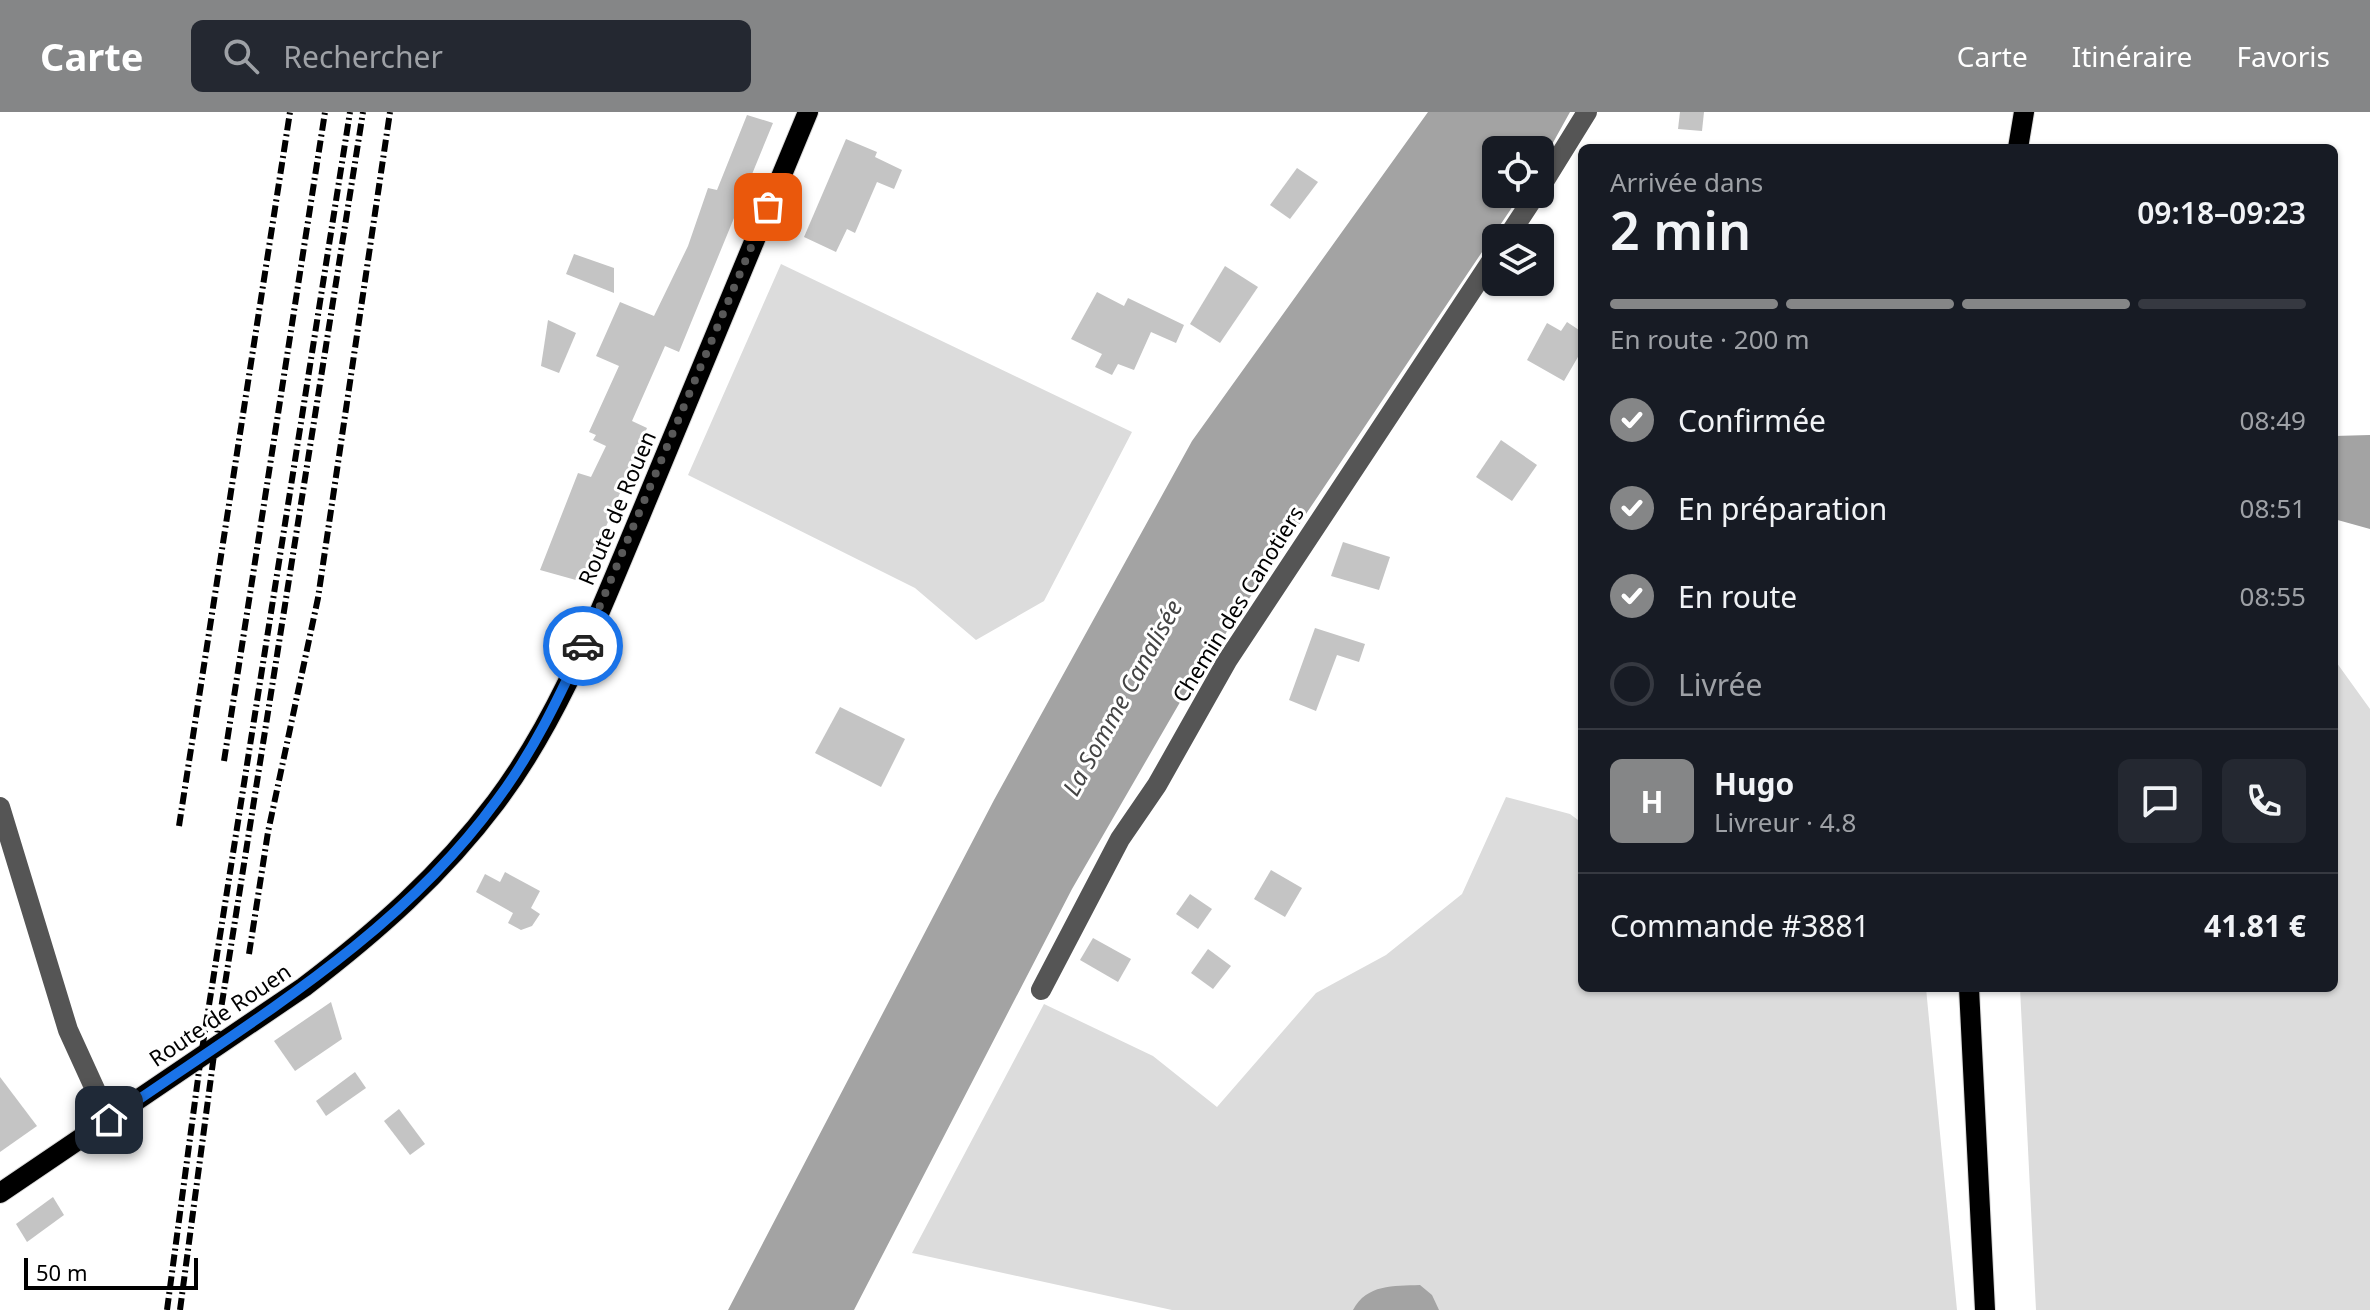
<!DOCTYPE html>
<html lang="fr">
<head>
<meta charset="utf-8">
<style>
	body { margin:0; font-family:"Noto Sans",sans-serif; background:#242831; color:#f1f3f6; height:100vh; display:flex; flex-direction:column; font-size:30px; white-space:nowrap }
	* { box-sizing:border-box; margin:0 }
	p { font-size:26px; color:#9ea1a6 }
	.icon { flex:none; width:44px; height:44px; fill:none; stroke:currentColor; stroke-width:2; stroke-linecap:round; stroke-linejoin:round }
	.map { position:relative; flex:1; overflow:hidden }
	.drawer { position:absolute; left:1578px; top:32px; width:760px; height:848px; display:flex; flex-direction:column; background:#171b24; border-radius:12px; box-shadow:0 2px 6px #0004 }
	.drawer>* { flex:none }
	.fabs { position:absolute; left:1482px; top:24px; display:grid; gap:16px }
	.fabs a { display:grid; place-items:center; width:72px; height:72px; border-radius:12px; background:#171b24; box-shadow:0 2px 6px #0004; font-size:40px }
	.scale { position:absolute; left:24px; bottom:20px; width:174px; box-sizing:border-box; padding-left:8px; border:4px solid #000; border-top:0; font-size:22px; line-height:28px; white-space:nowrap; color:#000; -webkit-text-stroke:6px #fff; paint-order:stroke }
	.pin { position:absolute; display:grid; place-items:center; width:68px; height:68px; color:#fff; margin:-34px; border-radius:16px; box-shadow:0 4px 12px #0006 }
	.courier { position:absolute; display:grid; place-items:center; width:80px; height:80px; margin:-40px; border:6px solid #1a73e8; border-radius:50%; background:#fff; color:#222; box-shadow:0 2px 10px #0007 }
	.overview em { font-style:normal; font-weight:600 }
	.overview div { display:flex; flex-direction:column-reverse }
	.overview { display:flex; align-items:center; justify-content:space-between; height:136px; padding:0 32px }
	h1 { font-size:52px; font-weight:600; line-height:60px }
	.bar { display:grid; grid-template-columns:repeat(4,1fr); gap:12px 8px; align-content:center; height:96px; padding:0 32px }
	.bar i { height:10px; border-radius:6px; background:#363941 }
	.bar .on { background:#858687 }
	.bar p { grid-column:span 4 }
	.line { display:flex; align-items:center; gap:20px; padding:0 32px; border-top:2px solid #363941 }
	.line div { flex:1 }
	.round { display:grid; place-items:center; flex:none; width:84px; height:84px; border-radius:12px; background:#242831 }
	ol { padding:0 32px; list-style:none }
	li { display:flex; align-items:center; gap:24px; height:88px }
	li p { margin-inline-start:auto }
	li .icon { padding:8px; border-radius:50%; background:#858687; color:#fff; stroke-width:4 }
	li:last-child { color:#9ea1a6 }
	li i { width:44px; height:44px; border:4px solid #363941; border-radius:50% }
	header { display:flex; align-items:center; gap:48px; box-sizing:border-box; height:112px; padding:0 40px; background:#858687; color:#fff }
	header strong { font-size:38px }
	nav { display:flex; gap:44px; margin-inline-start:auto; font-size:28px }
	.search { width:560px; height:72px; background:#242831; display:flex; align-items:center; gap:20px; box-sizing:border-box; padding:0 28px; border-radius:12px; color:#9ea1a6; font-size:30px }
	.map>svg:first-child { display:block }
	.green { fill:#dcdcdc }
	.water { fill:#a3a3a3 }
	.building { fill:#c4c4c4 }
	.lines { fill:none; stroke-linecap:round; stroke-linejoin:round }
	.major-casing { stroke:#dbdbdb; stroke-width:22 }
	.minor { stroke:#555; stroke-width:20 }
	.major { stroke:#000; stroke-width:20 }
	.rail { stroke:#000; stroke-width:6; stroke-dasharray:12 4 2 4; stroke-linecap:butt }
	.done { stroke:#595959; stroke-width:8; stroke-dasharray:0 14.4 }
	.route { stroke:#1a73e8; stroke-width:10 }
	.labels { text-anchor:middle; stroke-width:6; stroke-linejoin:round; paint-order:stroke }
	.street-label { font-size:22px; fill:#000; stroke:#fff }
	.water-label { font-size:24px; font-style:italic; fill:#444; stroke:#fff }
</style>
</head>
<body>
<header>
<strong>Carte</strong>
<div class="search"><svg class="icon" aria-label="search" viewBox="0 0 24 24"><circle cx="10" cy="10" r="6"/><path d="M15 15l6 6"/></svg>Rechercher</div>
<nav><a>Carte</a><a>Itinéraire</a><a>Favoris</a></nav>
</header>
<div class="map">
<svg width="2370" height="1198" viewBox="0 0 2370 1198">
	<rect width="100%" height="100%" fill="#fff"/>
	<!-- green -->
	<g class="green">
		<path d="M781,152L1132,320L1044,489L976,528L915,476L688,363Z"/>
		<path d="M2334,547L2370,597V1198H2036L2020,876H2334Z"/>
		<path d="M1506,685L1570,702L1582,711V876H1926L1957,1198H1172L912,1141L1044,892L1153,944L1217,995L1316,881L1386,843L1462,782Z"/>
	</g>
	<!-- water -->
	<g class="water">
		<path d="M1428,0H1570L1540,54V38H1496V82H1521L1183,585L1072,777L854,1198H728L994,688L1192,329Z"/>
		<path d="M2370,323V417L2334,407V324Z"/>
		<path d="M1420,1173L1432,1183L1439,1198H1353C1367,1172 1393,1174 1420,1173Z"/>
	</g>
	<!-- building -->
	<g class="building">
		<path d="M1680,0H1704L1702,19L1678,17Z"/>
		<path d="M747,3L773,11L679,240L665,234L632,309L647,316L583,470L540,458L578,361L591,365L606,334L593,328L596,323L589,320L619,254L596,244L620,190L654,204L688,134L708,76L717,78Z"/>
		<path d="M846,27L877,40L875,45L902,58L894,77L877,70L855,121L847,117L836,140L804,125Z"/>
		<path d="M1297,56L1318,70L1290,107L1270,93Z"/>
		<path d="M574,142L614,156V181L566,162Z"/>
		<path d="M1225,154L1258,175L1220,231L1190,212Z"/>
		<path d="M1097,180L1124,194L1128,186L1184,213L1176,231L1151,220L1134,258L1118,252L1112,263L1095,255L1102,242L1071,227Z"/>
		<path d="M548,208L576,221L559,261L541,254Z"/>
		<path d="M1567,210L1582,220V238L1564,269L1527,248L1547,211L1561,219Z"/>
		<path d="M1501,328L1537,353L1512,389L1476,365Z"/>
		<path d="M1343,430L1390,445L1379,478L1331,464Z"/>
		<path d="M1315,516L1365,532L1359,550L1337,543L1316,599L1289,588Z"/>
		<path d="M840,595L905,627L881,675L815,641Z"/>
		<path d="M1271,758L1302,776L1285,805L1254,787Z"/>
		<path d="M505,760L540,779L531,796L540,802L532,814L521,818L508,811L513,801L476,780L485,762L500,770Z"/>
		<path d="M1190,782L1212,797L1198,817L1176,802Z"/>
		<path d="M1093,826L1131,847L1118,870L1080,848Z"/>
		<path d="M1208,837L1231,854L1213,877L1191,861Z"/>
		<path d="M331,890L342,927L295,959L274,929Z"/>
		<path d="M355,960L366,976L326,1004L316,989Z"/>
		<path d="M0,965L37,1014L0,1040Z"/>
		<path d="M399,997L425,1032L410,1043L384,1009Z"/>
		<path d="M53,1085L64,1103L27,1130L16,1112Z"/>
	</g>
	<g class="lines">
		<defs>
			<g id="major">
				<path d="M2018,36L2024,0"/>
				<path d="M1969,876L1985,1198"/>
				<path d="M0,1081L304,875C376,820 441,763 496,690C560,605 599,501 640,404C697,269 752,134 808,0"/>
			</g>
		</defs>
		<!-- major casing -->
		<use href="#major" class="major-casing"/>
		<!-- minor -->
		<g class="minor">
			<path d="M1540,76L1587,0"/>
			<path d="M1507,126L1536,82"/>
			<path d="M0,695L68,918L109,1008"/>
			<path d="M1041,878L1120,727L1157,673L1227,549L1496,142"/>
		</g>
		<!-- major -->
		<use href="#major" class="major"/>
		<!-- rail -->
		<g class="rail">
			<path d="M224,649L325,0"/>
			<path d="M179,714L290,0"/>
			<path d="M249,842L268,720L318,486L390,0"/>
			<path d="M167,1198L201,944L350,0"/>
			<path d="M180,1198L215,935L363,0"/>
		</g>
	</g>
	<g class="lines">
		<!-- done -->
		<path class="done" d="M583,534L768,95"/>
		<!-- route -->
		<path class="route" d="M109,1008C247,911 396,827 497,688C533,640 558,587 583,534"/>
	</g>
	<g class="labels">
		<!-- street labels -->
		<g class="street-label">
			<text transform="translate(617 396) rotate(-67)" y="8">Route de Rouen</text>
			<text transform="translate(1238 492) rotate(-58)" y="8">Chemin des Canotiers</text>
			<text transform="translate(220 903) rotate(-34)" y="8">Route de Rouen</text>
		</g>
		<!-- water labels -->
		<g class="water-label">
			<text transform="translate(1123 586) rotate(-61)" y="8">La Somme Canalisée</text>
		</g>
	</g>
</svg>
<div class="fabs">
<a><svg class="icon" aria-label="locate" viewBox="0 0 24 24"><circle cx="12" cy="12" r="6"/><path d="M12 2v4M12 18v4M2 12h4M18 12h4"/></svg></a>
<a><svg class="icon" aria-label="layers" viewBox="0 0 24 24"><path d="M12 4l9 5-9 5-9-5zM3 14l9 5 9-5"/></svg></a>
</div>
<div class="scale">50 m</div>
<div class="pin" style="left:768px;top:95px;background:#ea580c"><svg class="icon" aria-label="bag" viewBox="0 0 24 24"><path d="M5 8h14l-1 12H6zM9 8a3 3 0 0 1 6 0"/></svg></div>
<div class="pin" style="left:109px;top:1008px;background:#1f2937"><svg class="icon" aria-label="home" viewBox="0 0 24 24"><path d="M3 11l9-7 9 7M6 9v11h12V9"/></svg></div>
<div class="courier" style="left:583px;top:534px"><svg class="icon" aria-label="car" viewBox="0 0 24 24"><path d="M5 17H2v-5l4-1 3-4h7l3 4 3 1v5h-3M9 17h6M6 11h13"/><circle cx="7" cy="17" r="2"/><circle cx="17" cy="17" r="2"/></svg></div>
<section class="drawer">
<div class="overview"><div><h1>2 min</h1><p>Arrivée dans</p></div><em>09:18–09:23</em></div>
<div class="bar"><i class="on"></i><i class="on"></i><i class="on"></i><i></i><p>En route · 200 m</p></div>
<ol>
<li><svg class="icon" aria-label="check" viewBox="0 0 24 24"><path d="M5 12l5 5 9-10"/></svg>Confirmée<p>08:49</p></li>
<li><svg class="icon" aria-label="check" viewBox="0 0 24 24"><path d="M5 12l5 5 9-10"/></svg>En préparation<p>08:51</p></li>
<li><svg class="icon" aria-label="check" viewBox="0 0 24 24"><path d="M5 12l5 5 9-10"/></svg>En route<p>08:55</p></li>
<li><i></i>Livrée</li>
</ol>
<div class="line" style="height:144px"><b class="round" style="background:#858687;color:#fff">H</b><div><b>Hugo</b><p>Livreur · 4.8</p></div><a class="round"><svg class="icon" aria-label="chat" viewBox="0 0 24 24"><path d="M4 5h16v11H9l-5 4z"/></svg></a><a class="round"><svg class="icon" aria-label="phone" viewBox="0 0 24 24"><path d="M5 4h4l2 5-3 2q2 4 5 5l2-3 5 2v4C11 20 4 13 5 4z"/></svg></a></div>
<div class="line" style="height:104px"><div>Commande #3881</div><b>41.81 €</b></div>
</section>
</div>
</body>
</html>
